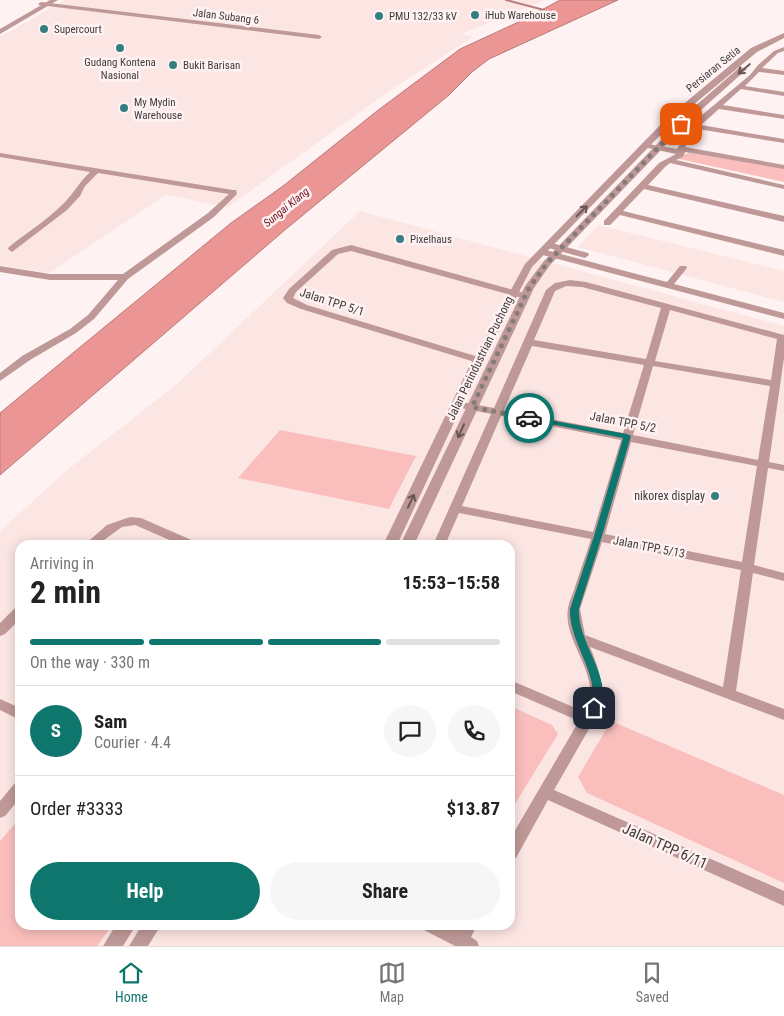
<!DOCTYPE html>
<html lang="en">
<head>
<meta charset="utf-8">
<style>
	body { margin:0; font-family:"Roboto Condensed",sans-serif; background:#f6f6f6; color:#222; height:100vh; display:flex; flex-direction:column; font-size:19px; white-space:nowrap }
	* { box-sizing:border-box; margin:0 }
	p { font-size:16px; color:#767676 }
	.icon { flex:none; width:28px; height:28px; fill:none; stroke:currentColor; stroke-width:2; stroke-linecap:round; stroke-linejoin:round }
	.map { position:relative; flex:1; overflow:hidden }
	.panel { position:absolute; left:15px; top:540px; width:500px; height:390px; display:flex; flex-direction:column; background:#fff; border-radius:15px; box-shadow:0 2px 12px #0003 }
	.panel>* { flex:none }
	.pin { position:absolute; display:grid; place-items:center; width:42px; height:42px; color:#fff; margin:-21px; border-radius:10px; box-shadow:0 2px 8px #0006 }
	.courier { position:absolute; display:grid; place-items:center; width:50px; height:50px; margin:-25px; border:4px solid #0f766e; border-radius:50%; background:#fff; color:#222; box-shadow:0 1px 6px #0007 }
	.summary em { font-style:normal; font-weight:700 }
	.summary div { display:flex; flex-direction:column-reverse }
	.summary { display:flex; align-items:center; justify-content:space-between; height:85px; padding:0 15px }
	h1 { font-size:32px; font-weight:700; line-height:38px }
	.bar { display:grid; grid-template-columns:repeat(4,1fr); gap:8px 5px; align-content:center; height:60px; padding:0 15px }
	.bar i { height:6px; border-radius:4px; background:#e0e0e0 }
	.bar .on { background:#0f766e }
	.bar p { grid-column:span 4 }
	.line { display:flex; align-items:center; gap:12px; padding:0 15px; border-top:1px solid #e0e0e0 }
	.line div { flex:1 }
	.round { display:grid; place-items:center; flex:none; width:52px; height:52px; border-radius:26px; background:#f6f6f6 }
	.button { display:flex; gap:10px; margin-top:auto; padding:10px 15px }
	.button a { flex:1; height:58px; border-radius:30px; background:#0f766e; color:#fff; font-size:20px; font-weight:700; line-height:58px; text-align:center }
	.button a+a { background:#f6f6f6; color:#222 }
	.tab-bar { display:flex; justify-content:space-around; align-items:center; height:70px; border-top:1px solid #e0e0e0; background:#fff; font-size:14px; color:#767676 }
	.tab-bar a { display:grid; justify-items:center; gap:2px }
	.tab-bar .on { color:#0f766e }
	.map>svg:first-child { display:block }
	.built { fill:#fce6e4; fill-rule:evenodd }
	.green { fill:#fabfbd }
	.water { fill:#eb9694; stroke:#b87b79 }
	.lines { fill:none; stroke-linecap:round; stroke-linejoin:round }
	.stream { stroke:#b87b79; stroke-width:2 }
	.minor { fill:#bf9997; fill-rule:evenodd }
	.tertiary { fill:#bf9997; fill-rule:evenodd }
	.oneway { stroke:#685756 }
	.route { fill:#0f766e }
	.done { stroke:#847b7a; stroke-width:5; stroke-dasharray:0 9 }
	.poi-dot { fill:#347d81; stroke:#fef2f2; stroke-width:2 }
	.labels { text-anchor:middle; stroke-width:5; stroke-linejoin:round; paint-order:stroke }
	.far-poi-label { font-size:11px; fill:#423b3a; stroke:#fef2f2; text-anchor:start }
	.far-street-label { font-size:11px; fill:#423b3a; stroke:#fef2f2 }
	.far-water-label { font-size:11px; font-style:italic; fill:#710b1a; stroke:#fef2f2 }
	.street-label { font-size:12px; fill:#423b3a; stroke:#fef2f2 }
	.poi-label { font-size:12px; fill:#423b3a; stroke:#fef2f2; text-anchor:end }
	.near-street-label { font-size:15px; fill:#423b3a; stroke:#fef2f2 }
</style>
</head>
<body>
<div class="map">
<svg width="784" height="946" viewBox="0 0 784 946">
	<rect width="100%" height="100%" fill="#fef2f2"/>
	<!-- built -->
	<g class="built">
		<path d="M65,0H545L461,34L473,37L395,87L228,207L166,195L49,273L0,265V37Z"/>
		<path d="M360,211L784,326V946H0V531L66,471L177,384ZM20,545H510V925H20Z"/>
		<path d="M598,225L784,271V302L578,247Z"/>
	</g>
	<!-- green -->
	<g class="green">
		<path d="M689,153L784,168V182L679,159L680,156Z"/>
		<path d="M280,430L416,456L389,509L238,478Z"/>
		<path d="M510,706L552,725L558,734L510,812Z"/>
		<path d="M611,721L784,795V883L587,793L578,777Z"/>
		<path d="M20,818V925H112L97,946H0V841Z"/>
	</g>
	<!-- water -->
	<path class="water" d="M560,0H618L489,59L472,72L449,95L286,229L0,475V413L231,223L283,186L377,111L460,49L525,19Z"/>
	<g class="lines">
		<!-- stream -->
		<path class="stream" d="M506,0L544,10"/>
		<!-- minor -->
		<g class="minor">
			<path d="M41,2L319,35L322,37L319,39L39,5L38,4Z"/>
			<path d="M784,47V51L778,53L762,68L784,71V75L759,72L745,86L784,92V96L741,89L723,105L784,115V119L719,109L701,125L784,139V143L698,129L685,147L784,165V169L685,152L683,157L676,160L784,185V189L670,163L665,167L648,185L784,216V222L644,189L623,211L784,250V256L620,215L610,225H604V221L659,163L676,154L643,147V143L677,149L696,120L750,75L758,65L774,51Z"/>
			<path d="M0,153L233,190H236L237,194L214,217L128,279L94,319L76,333L30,360L0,381V373L22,356L70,329L88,315L118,280H50L0,272V266L50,274H123L208,213L229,194L98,173L85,186L80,196L67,210L12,252L8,249L9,247C26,233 46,221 62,205C73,195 79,182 90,172L0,157Z"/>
			<path d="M548,242L588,253L589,255L585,258L545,247V243Z"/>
			<path d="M351,245L528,294L530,296L528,298H522L351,251L338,254L296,292L293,298L307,305L482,358L483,360L482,362L478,363L301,309L287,303L283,298L289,289L332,250Z"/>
			<path d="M542,249L667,282L680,266H686L687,268L674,284L784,313V319L539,254L538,252Z"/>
			<path d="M570,280L586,282L784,335V358L769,462L784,465V471L768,468L754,565L784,573V581L753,573L736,691L784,709V720L590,647C599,668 604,685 601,708L554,790L784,891V906L548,800L516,858L510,860V839L579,721L510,691V680L585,712C605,677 562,643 568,608C569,601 573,594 575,587C580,571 586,555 591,539L459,513L445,545H433L491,414L456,407L451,404L456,401L494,408L546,290L555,283ZM566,286L582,287L661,308L646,359L534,340L555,291ZM670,310L777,339L771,380L655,361ZM532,346L644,365L623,433L504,410ZM653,366L770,386L758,460L633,435ZM501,416L621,440L593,532L462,506ZM631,442L757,466L742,562L605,534ZM602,542L741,570L723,687L585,635L580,609Z"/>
			<path d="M130,517L141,518L196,542L198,545H181L135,525L122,527L97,545H84L107,525Z"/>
			<path d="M20,606V619L5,634L0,636V623L15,608Z"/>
			<path d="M0,699L20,708V720L0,710Z"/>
			<path d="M20,781V798L5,816L0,818V801L15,783Z"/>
			<path d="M422,925H446L457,930L460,925H477L471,937L477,941L479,946H455L424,930Z"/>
		</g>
		<!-- tertiary -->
		<g class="tertiary">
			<path d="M50,0H58L0,34V29Z"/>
			<path d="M784,33V38L757,52L675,120L532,267L479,369L397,545H383L468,369L525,264L669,116L751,48Z"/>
			<path d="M740,67L747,69L692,118L550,265L534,288L414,545H400L525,286L544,261L686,114Z"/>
			<path d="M116,925H136L123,946H103Z"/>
			<path d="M142,925H161L148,946H129Z"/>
		</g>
	</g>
	<!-- one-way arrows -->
	<defs><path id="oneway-shaft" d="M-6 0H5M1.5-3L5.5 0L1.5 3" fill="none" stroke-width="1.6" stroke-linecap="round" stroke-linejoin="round" transform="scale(1.25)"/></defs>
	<g class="oneway">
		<use href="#oneway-shaft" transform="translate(744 69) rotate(140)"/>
		<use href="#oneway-shaft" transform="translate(582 211) rotate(-45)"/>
		<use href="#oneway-shaft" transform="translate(461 431) rotate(114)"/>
		<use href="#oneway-shaft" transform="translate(411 501) rotate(-65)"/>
	</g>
	<!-- route -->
	<path class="route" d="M527,416L627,434L631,436L602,536L579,609C578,635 597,659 602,684C603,691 600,700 599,708L594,711L589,708C590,700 593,691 592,684C587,659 569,635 570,609L594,536L623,438L529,420H527Z"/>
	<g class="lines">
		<!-- done -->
		<path class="done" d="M529,418L472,407L529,288L547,263L681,124"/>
	</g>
	<!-- markers -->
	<g class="poi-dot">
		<circle cx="475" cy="15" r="5"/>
		<circle cx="379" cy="16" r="5"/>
		<circle cx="44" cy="29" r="5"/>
		<circle cx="120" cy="48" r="5"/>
		<circle cx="173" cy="65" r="5"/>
		<circle cx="124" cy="108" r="5"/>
		<circle cx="400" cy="239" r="5"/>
		<circle cx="715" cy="496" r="5"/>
	</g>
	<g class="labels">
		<!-- far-poi labels -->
		<g class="far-poi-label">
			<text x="485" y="19">iHub Warehouse</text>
			<text x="389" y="20">PMU 132/33 kV</text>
			<text x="54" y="33">Supercourt</text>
			<text x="120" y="66" text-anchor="middle">Gudang Kontena<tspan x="120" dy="13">Nasional</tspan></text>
			<text x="183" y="69">Bukit Barisan</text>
			<text x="134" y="106">My Mydin<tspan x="134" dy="13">Warehouse</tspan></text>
			<text x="410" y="243">Pixelhaus</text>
		</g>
		<!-- far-street labels -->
		<g class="far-street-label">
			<text transform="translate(226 16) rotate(7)" y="4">Jalan Subang 6</text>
			<text transform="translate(713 69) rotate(-39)" y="4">Persiaran Setia</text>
		</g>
		<!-- far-water labels -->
		<g class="far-water-label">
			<text transform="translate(286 207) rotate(-39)" y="4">Sungai Klang</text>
		</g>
		<!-- street labels -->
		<g class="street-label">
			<text transform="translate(332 302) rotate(18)" y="4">Jalan TPP 5/1</text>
			<text transform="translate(480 358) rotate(-64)" y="4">Jalan Perindustrian Puchong</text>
			<text transform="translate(623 422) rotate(11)" y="4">Jalan TPP 5/2</text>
			<text transform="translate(649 547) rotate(11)" y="4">Jalan TPP 5/13</text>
		</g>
		<!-- poi labels -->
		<g class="poi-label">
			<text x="705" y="500">nikorex display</text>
		</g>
		<!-- near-street labels -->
		<g class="near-street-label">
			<text transform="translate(665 846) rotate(24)" y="5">Jalan TPP 6/11</text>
		</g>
	</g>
</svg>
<div class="pin" style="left:681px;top:124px;background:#ea580c"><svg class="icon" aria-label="bag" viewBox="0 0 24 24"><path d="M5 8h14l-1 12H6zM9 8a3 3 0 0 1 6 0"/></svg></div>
<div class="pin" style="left:594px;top:708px;background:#1f2937"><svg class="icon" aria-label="home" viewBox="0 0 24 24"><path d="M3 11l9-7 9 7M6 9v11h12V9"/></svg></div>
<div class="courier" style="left:529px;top:418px"><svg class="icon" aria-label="car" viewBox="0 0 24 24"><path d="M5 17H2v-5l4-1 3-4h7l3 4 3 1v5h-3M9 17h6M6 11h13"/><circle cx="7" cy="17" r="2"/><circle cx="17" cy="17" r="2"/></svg></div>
<section class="panel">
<div class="summary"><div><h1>2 min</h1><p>Arriving in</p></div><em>15:53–15:58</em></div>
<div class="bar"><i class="on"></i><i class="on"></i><i class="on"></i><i></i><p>On the way · 330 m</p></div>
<div class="line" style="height:90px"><b class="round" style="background:#0f766e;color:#fff">S</b><div><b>Sam</b><p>Courier · 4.4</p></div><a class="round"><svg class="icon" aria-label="chat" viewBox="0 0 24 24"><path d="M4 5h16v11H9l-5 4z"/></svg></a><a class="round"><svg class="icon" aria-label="phone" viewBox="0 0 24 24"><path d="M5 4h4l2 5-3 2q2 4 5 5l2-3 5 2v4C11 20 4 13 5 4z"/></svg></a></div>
<div class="line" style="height:65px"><div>Order #3333</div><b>$13.87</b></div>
<div class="button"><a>Help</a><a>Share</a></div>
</section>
</div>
<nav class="tab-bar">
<a class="on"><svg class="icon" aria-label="home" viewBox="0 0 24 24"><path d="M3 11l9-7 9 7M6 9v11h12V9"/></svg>Home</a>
<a><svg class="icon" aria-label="map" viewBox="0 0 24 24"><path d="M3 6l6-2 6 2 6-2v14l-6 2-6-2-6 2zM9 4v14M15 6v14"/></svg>Map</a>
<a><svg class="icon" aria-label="saved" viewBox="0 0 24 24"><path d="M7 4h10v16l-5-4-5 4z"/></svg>Saved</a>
</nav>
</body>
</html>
